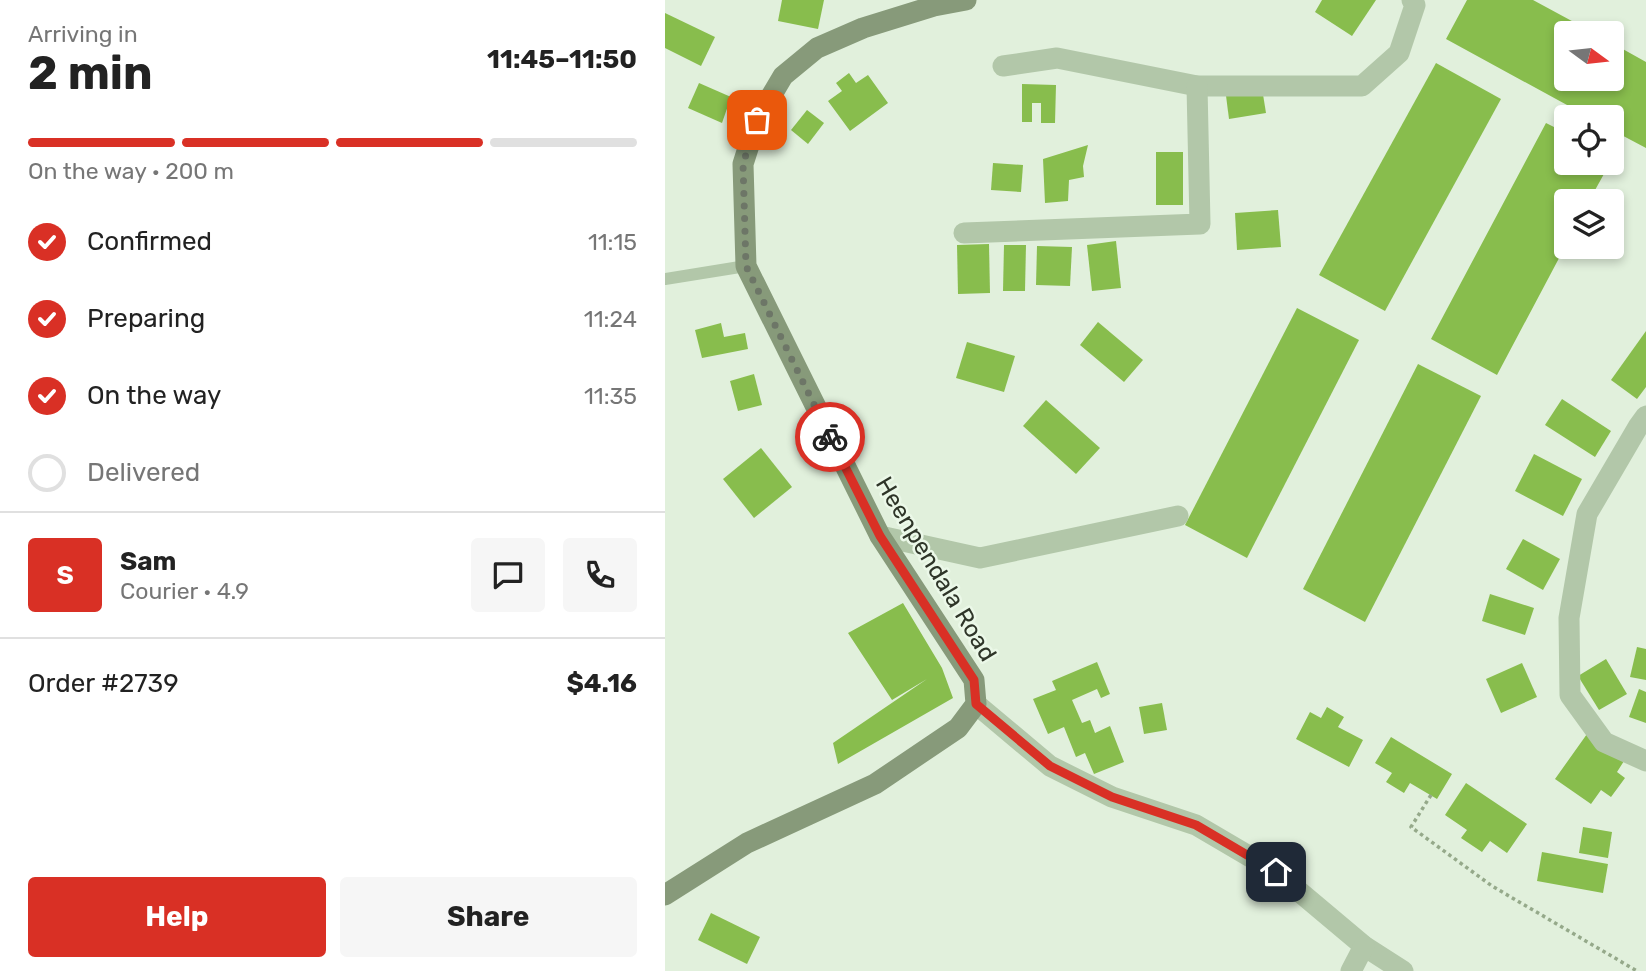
<!DOCTYPE html>
<html lang="en">
<head>
<meta charset="utf-8">
<style>
	body { margin:0; font-family:Rubik,sans-serif; background:#f6f6f6; color:#222; height:100vh; display:flex; flex-direction:column; font-size:26px; white-space:nowrap }
	* { box-sizing:border-box; margin:0 }
	p { font-size:23px; color:#767676 }
	.icon { flex:none; width:38px; height:38px; fill:none; stroke:currentColor; stroke-width:2; stroke-linecap:round; stroke-linejoin:round }
	.map { position:relative; flex:1; overflow:hidden }
	.sheet { display:flex; flex-direction:column; background:#fff; width:665px }
	.sheet>* { flex:none }
	.needle { width:46px; rotate:105deg }
	.fabs { position:absolute; left:889px; top:21px; display:grid; gap:14px }
	.fabs a { display:grid; place-items:center; width:70px; height:70px; border-radius:7px; background:#fff; box-shadow:0 4px 10px #0003; font-size:35px }
	.pin { position:absolute; display:grid; place-items:center; width:60px; height:60px; color:#fff; margin:-30px; border-radius:14px; box-shadow:0 4px 10px #0006 }
	.courier { position:absolute; display:grid; place-items:center; width:70px; height:70px; margin:-35px; border:5px solid #d93025; border-radius:50%; background:#fff; color:#222; box-shadow:0 2px 9px #0007 }
	.overview em { font-style:normal; font-weight:700 }
	.overview div { display:flex; flex-direction:column-reverse }
	.overview { display:flex; align-items:center; justify-content:space-between; height:119px; padding:0 28px }
	h1 { font-size:46px; font-weight:700; line-height:52px }
	.bar { display:grid; grid-template-columns:repeat(4,1fr); gap:10px 7px; align-content:center; height:84px; padding:0 28px }
	.bar i { height:9px; border-radius:5px; background:#e0e0e0 }
	.bar .selected { background:#d93025 }
	.bar p { grid-column:span 4 }
	.line { display:flex; align-items:center; gap:18px; padding:0 28px; border-top:2px solid #e0e0e0 }
	.line div { flex:1 }
	.round { display:grid; place-items:center; flex:none; width:74px; height:74px; border-radius:7px; background:#f6f6f6 }
	ol { padding:0 28px; list-style:none }
	li { display:flex; align-items:center; gap:21px; height:77px }
	li p { margin-inline-start:auto }
	li .icon { padding:7px; border-radius:50%; background:#d93025; color:#fff; stroke-width:4 }
	li:last-child { color:#767676 }
	li i { width:38px; height:38px; border:4px solid #e0e0e0; border-radius:50% }
	.action { display:flex; gap:14px; margin-top:auto; padding:14px 28px }
	.action a { flex:1; height:80px; border-radius:7px; background:#d93025; color:#fff; font-size:28px; font-weight:700; line-height:80px; text-align:center }
	.action a+a { background:#f6f6f6; color:#222 }
	main { display:flex; flex:1; min-height:0 }
	.map>svg:first-child { display:block }
	.building { fill:#88bd4d }
	.lines { fill:none; stroke-linecap:round; stroke-linejoin:round }
	.path { stroke:#95a98a; stroke-width:3.5; stroke-dasharray:3.5 3.5; stroke-linecap:butt }
	.lane { stroke:#b2c7a9; stroke-width:12 }
	.street { stroke:#b2c7a9; stroke-width:21 }
	.secondary { stroke:#879a7a; stroke-width:21 }
	.done { stroke:#6d7667; stroke-width:7; stroke-dasharray:0 12.6 }
	.route { stroke:#d93025; stroke-width:9 }
	.labels { text-anchor:middle; stroke-width:5; stroke-linejoin:round; paint-order:stroke }
	.street-label { font-size:24px; fill:#2e3528; stroke:#ebf8e8 }
</style>
</head>
<body>
<main>
<section class="sheet">
<div class="overview"><div><h1>2 min</h1><p>Arriving in</p></div><em>11:45–11:50</em></div>
<div class="bar"><i class="selected"></i><i class="selected"></i><i class="selected"></i><i></i><p>On the way · 200 m</p></div>
<ol>
<li><svg class="icon" aria-label="check" viewBox="0 0 24 24"><path d="M5 12l5 5 9-10"/></svg>Confirmed<p>11:15</p></li>
<li><svg class="icon" aria-label="check" viewBox="0 0 24 24"><path d="M5 12l5 5 9-10"/></svg>Preparing<p>11:24</p></li>
<li><svg class="icon" aria-label="check" viewBox="0 0 24 24"><path d="M5 12l5 5 9-10"/></svg>On the way<p>11:35</p></li>
<li><i></i>Delivered</li>
</ol>
<div class="line" style="height:126px"><b class="round" style="background:#d93025;color:#fff">S</b><div><b>Sam</b><p>Courier · 4.9</p></div><a class="round"><svg class="icon" aria-label="chat" viewBox="0 0 24 24"><path d="M4 5h16v11H9l-5 4z"/></svg></a><a class="round"><svg class="icon" aria-label="phone" viewBox="0 0 24 24"><path d="M5 4h4l2 5-3 2q2 4 5 5l2-3 5 2v4C11 20 4 13 5 4z"/></svg></a></div>
<div class="line" style="height:91px"><div>Order #2739</div><b>$4.16</b></div>
<div class="action"><a>Help</a><a>Share</a></div>
</section>
<div class="map">
<svg width="981" height="971" viewBox="0 0 981 971">
	<rect width="100%" height="100%" fill="#e1f0dc"/>
	<!-- building -->
	<g class="building">
		<path d="M117,0H159L153,29L113,21Z"/>
		<path d="M657,0H711L687,36L650,12Z"/>
		<path d="M802,0H868L929,33H901V79H947V43L981,62V148L947,130V117H924L781,39Z"/>
		<path d="M0,13L50,37L36,66L0,48Z"/>
		<path d="M771,63L836,99L720,311L654,275Z"/>
		<path d="M184,73L191,83L203,75L223,103L185,131L163,101L177,91L171,83Z"/>
		<path d="M596,82L601,113L564,119L560,88Z"/>
		<path d="M34,83L66,97L57,123L23,108Z"/>
		<path d="M357,84L391,85L390,123H376V103H367V122H357Z"/>
		<path d="M142,110L159,123L143,144L126,130Z"/>
		<path d="M881,123L901,133V163H945L924,201H901V245L832,375L766,339Z"/>
		<path d="M423,145L418,166L419,177L404,180L403,201L380,203L378,159Z"/>
		<rect x="491" y="152" width="27" height="53"/>
		<path d="M328,163L358,165L356,192L326,190Z"/>
		<path d="M613,210L616,247L572,250L570,213Z"/>
		<path d="M451,241L456,288L427,291L422,245Z"/>
		<path d="M324,244L325,293L293,294L292,245Z"/>
		<path d="M339,245H361L360,291H338Z"/>
		<path d="M372,246L407,247L405,286L371,285Z"/>
		<path d="M632,308L694,340L582,558L520,525Z"/>
		<path d="M433,322L478,360L459,382L415,345Z"/>
		<path d="M56,323L59,337L80,333L83,349L37,358L30,330Z"/>
		<path d="M981,331V387L972,399L946,380Z"/>
		<path d="M302,342L350,356L339,392L291,378Z"/>
		<path d="M753,364L816,396L700,622L638,589Z"/>
		<path d="M89,374L97,405L73,411L65,381Z"/>
		<path d="M897,399L946,431L930,457L880,425Z"/>
		<path d="M381,400L435,448L411,474L358,426Z"/>
		<path d="M96,448L127,487L89,518L58,479Z"/>
		<path d="M869,454L917,479L898,516L850,491Z"/>
		<path d="M858,539L895,559L878,590L841,569Z"/>
		<path d="M825,594L869,608L860,635L817,621Z"/>
		<path d="M238,603L277,668L288,698L173,764L168,743L262,679L227,700L183,633Z"/>
		<path d="M972,647L981,649V680L965,677Z"/>
		<path d="M941,659L962,694L934,710L913,676Z"/>
		<path d="M432,662L445,694L436,698L432,689L407,700L417,723L425,720L430,733L445,726L459,762L429,774L420,753L411,757L399,727L383,734L368,699L391,690L387,681Z"/>
		<path d="M857,663L872,697L836,713L821,679Z"/>
		<path d="M974,689L981,692V723L964,717Z"/>
		<path d="M497,703L502,730L479,734L474,707Z"/>
		<path d="M662,707L679,717L673,727L698,740L684,767L631,739L645,712L656,718Z"/>
		<path d="M922,734L959,761L952,772L960,778L946,797L936,790L926,804L890,779Z"/>
		<path d="M726,737L787,774L772,799L745,783L739,793L721,782L727,773L710,763Z"/>
		<path d="M801,783L862,824L842,853L825,841L817,852L796,838L802,830L780,815Z"/>
		<path d="M918,827L947,832L943,858L914,853Z"/>
		<path d="M877,852L943,864L938,893L872,881Z"/>
		<path d="M46,913L95,937L82,964L33,940Z"/>
	</g>
	<g class="lines">
		<!-- path -->
		<path class="path" d="M766,795L746,827L827,886L972,971"/>
		<!-- lane -->
		<path class="lane" d="M0,279L81,266"/>
		<!-- street -->
		<g class="street">
			<path d="M338,66L392,58L532,86H697L734,53L750,5L747,0"/>
			<path d="M299,233L535,224L532,86"/>
			<path d="M981,416L973,427L922,514L904,618L905,695L939,742L981,761"/>
			<path d="M215,536L315,558L513,516"/>
			<path d="M311,704L385,766L447,797L531,825L611,872L699,946L738,971"/>
			<path d="M686,971L699,946"/>
		</g>
		<!-- secondary -->
		<path class="secondary" d="M0,895L82,843L210,784L293,728L311,704L309,680L215,536L81,266L78,164L92,120L118,76L152,48L198,28L269,6L301,0"/>
	</g>
	<g class="lines">
		<!-- done -->
		<path class="done" d="M92,120L78,164L81,266L165,437"/>
		<!-- route -->
		<path class="route" d="M165,437L215,536L309,680L311,704L385,766L447,797L531,825L611,872"/>
	</g>
	<g class="labels">
		<!-- street labels -->
		<g class="street-label">
			<text transform="translate(271 569) rotate(59)" y="8">Heenpendala Road</text>
		</g>
	</g>
</svg>
<div class="fabs">
<a><svg class="needle" viewBox="-14 -14 28 28"><path d="M0-13l5 13h-10z" fill="#e53935"/><path d="M0 13l5-13h-10z" fill="#767676"/></svg></a>
<a><svg class="icon" aria-label="locate" viewBox="0 0 24 24"><circle cx="12" cy="12" r="6"/><path d="M12 2v4M12 18v4M2 12h4M18 12h4"/></svg></a>
<a><svg class="icon" aria-label="layers" viewBox="0 0 24 24"><path d="M12 4l9 5-9 5-9-5zM3 14l9 5 9-5"/></svg></a>
</div>
<div class="pin" style="left:92px;top:120px;background:#ea580c"><svg class="icon" aria-label="bag" viewBox="0 0 24 24"><path d="M5 8h14l-1 12H6zM9 8a3 3 0 0 1 6 0"/></svg></div>
<div class="pin" style="left:611px;top:872px;background:#1f2937"><svg class="icon" aria-label="home" viewBox="0 0 24 24"><path d="M3 11l9-7 9 7M6 9v11h12V9"/></svg></div>
<div class="courier" style="left:165px;top:437px"><svg class="icon" aria-label="bike" viewBox="0 0 24 24"><circle cx="6" cy="16" r="4"/><circle cx="18" cy="16" r="4"/><path d="M6 16l4-8h5l3 8M10 8l3 8H6M13 5h3"/></svg></div>
</div>
</main>
</body>
</html>
